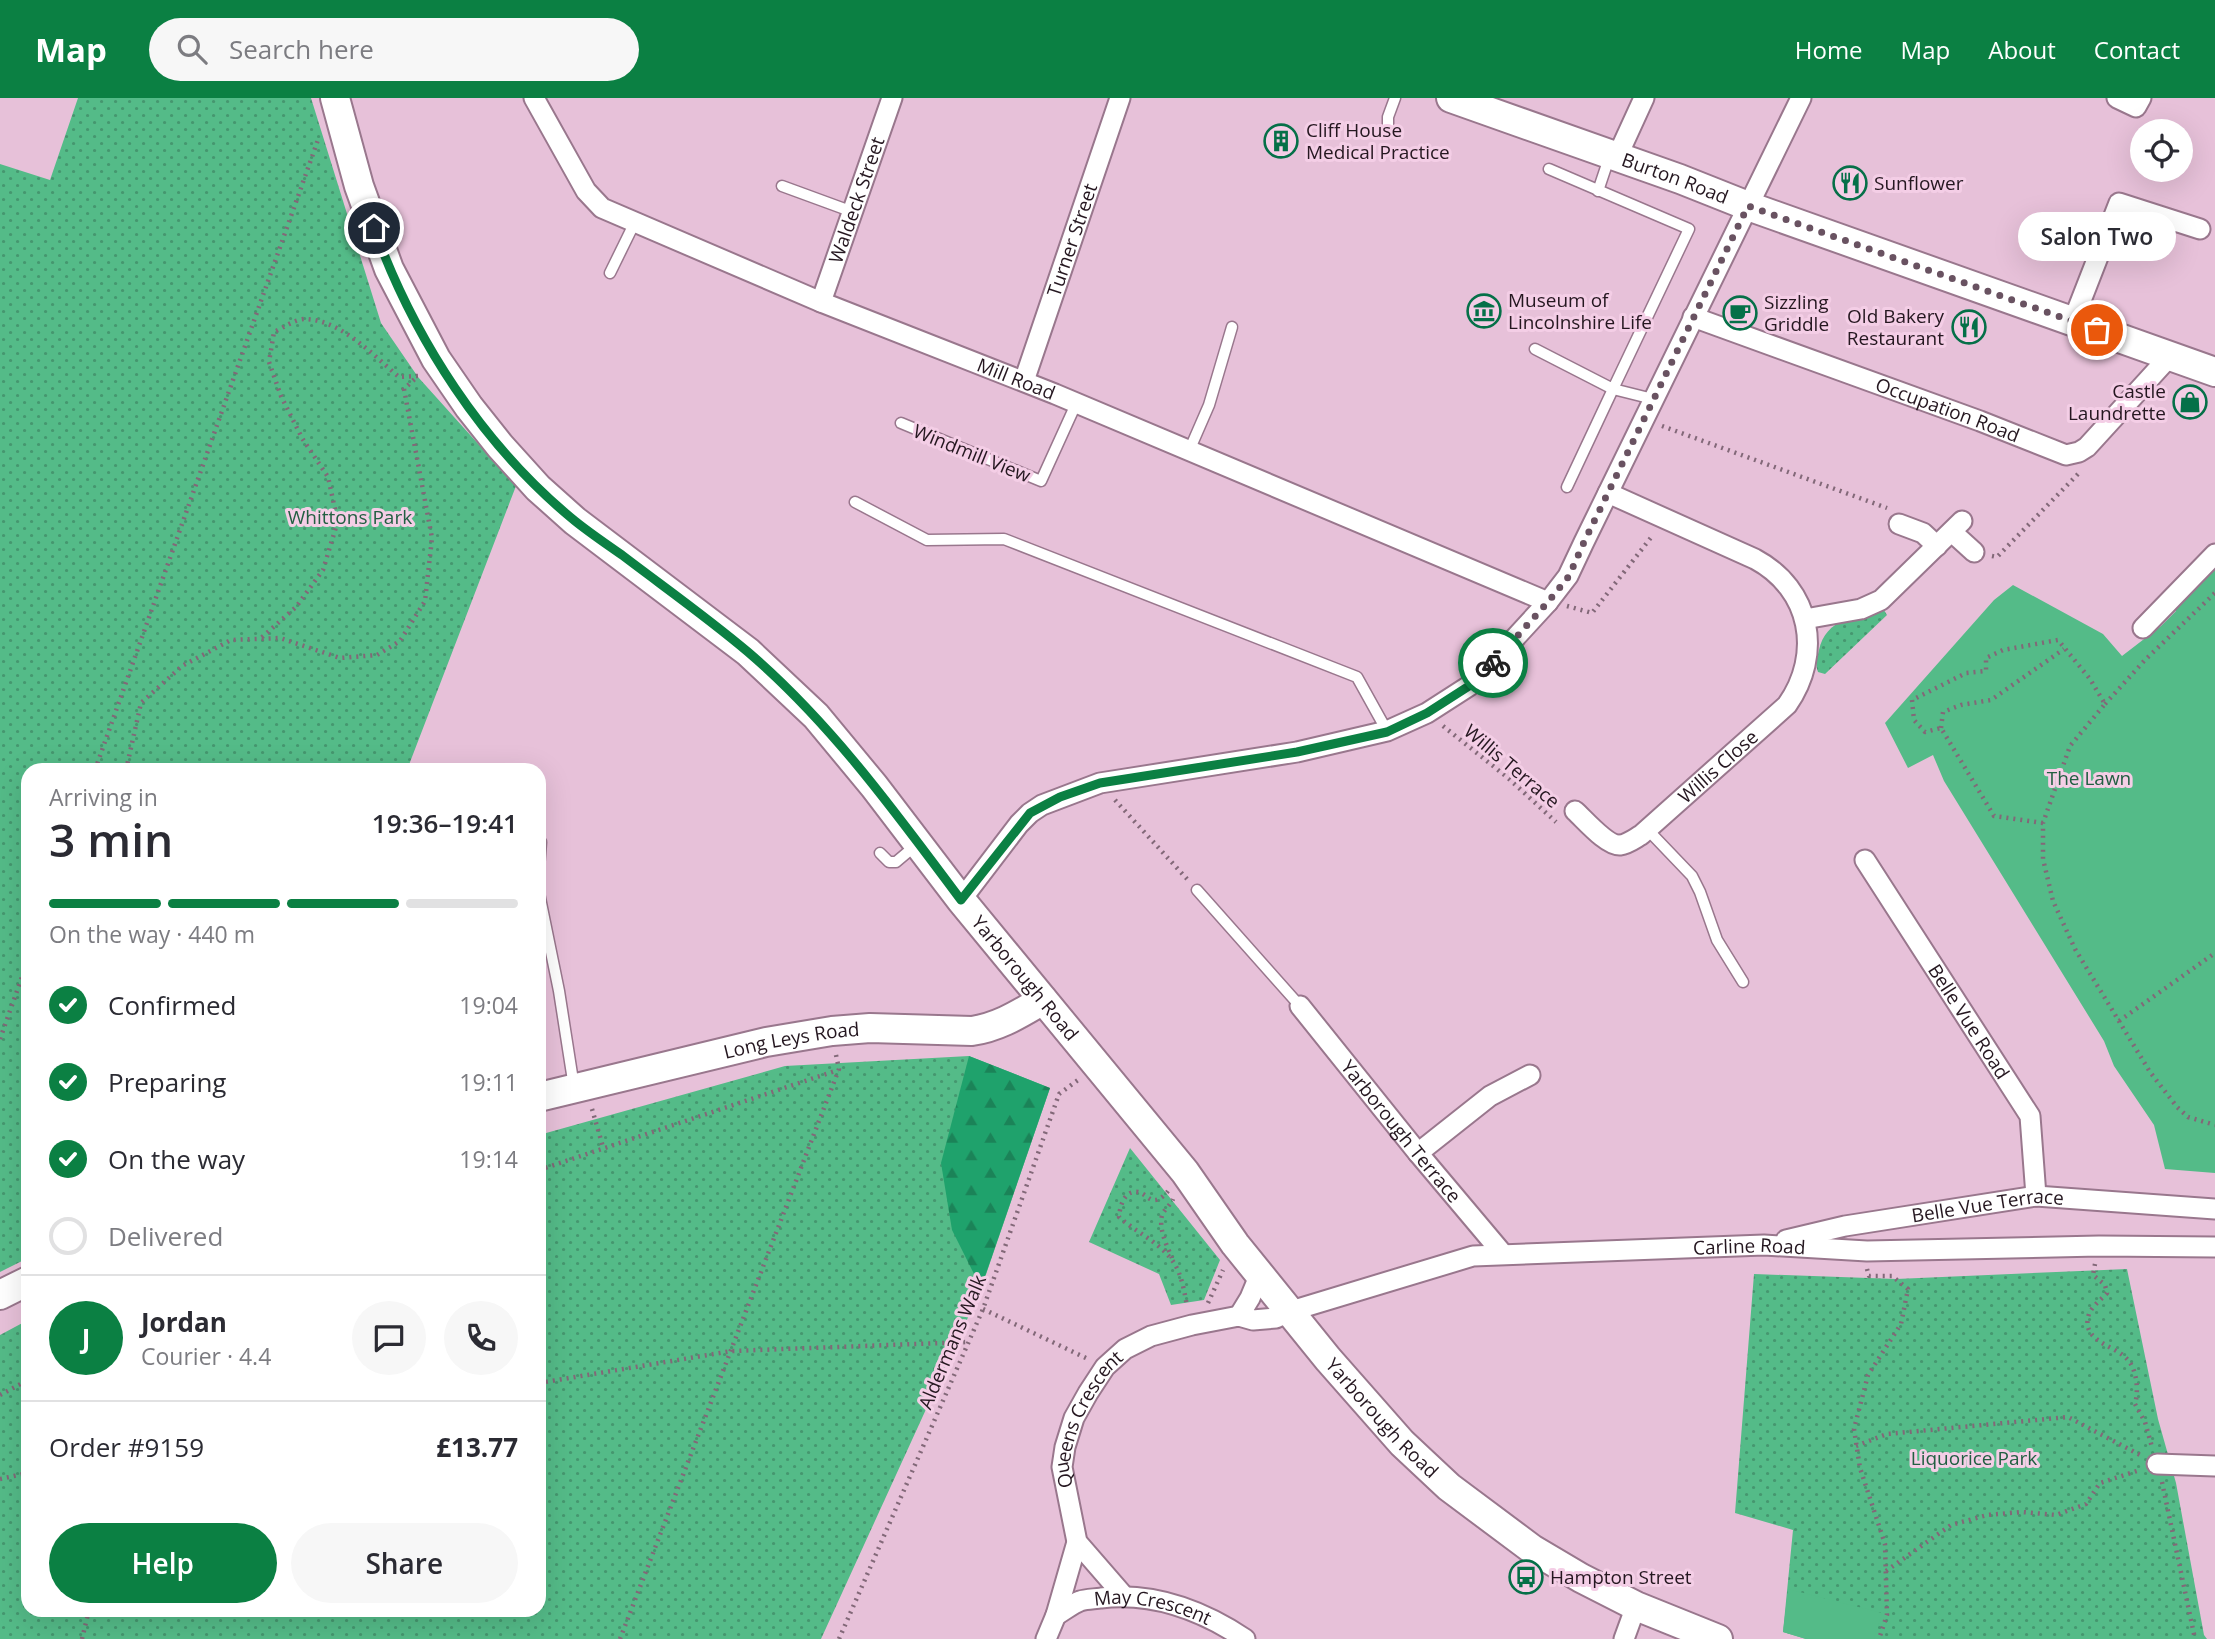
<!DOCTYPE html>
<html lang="en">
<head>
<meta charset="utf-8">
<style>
	body { margin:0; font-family:"Open Sans",sans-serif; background:#f7f7f7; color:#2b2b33; height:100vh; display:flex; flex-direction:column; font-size:26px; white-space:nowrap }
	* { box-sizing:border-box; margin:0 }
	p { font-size:23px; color:#7c7c81 }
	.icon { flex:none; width:38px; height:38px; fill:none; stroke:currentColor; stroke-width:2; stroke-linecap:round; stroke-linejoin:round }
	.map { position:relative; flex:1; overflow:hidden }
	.panel { position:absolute; left:21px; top:665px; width:525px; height:854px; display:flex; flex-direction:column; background:#fff; border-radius:21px; box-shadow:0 7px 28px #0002 }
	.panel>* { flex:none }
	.controls { position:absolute; left:2130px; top:21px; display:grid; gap:14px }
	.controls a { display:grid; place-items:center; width:63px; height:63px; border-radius:50%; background:#fff; box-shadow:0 7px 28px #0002; font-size:35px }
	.pin { position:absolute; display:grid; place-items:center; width:60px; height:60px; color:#fff; margin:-30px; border:4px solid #fff; border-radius:50%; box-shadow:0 2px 7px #0007 }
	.courier { position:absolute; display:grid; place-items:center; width:70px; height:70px; margin:-35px; border:5px solid #0b8043; border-radius:50%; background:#fff; color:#222; box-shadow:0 2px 9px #0007 }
	.bubble { position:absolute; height:49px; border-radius:24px; background:#fff; box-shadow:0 7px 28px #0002; font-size:23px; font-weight:600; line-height:49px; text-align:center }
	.summary em { font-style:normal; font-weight:600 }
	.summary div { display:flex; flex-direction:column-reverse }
	.summary { display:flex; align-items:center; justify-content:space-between; height:119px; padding:0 28px }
	h1 { font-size:46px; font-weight:600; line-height:52px }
	.bar { display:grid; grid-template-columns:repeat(4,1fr); gap:10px 7px; align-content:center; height:84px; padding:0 28px }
	.bar i { height:9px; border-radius:5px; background:#e1e1e2 }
	.bar .on { background:#0b8043 }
	.bar p { grid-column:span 4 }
	.line { display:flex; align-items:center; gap:18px; padding:0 28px; border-top:2px solid #e1e1e2 }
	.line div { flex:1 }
	.round { display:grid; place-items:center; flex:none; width:74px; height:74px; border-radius:37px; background:#f7f7f7 }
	ol { padding:0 28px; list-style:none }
	li { display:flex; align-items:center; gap:21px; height:77px }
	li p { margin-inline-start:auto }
	li .icon { padding:7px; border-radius:50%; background:#0b8043; color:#fff; stroke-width:4 }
	li:last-child { color:#7c7c81 }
	li i { width:38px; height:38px; border:4px solid #e1e1e2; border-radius:50% }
	.cta { display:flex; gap:14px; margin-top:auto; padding:14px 28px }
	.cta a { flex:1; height:80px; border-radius:42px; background:#0b8043; color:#fff; font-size:28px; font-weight:600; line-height:80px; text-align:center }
	.cta a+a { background:#f7f7f7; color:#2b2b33 }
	header { display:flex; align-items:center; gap:42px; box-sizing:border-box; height:98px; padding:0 35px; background:#0b8043; color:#fff }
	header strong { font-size:33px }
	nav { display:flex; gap:38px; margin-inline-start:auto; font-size:24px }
	.search { width:490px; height:63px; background:#f7f7f7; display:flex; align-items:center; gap:18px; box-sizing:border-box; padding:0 24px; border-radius:38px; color:#7c7c81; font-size:26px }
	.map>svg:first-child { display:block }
	.grass { fill:url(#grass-dots) }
	.forest { fill:url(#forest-firs) }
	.garden { fill:#54bb88 }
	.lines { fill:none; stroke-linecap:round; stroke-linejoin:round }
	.lane-casing { stroke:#99778d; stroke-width:13 }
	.street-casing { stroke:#99778d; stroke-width:23 }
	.secondary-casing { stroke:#99778d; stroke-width:32 }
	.path { stroke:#826878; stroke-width:4.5; stroke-dasharray:2 5; stroke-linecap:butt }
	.lane { stroke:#fff; stroke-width:10 }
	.street { stroke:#fff; stroke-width:19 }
	.secondary { stroke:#fff; stroke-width:28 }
	.done { stroke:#695261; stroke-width:7; stroke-dasharray:0 12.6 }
	.route { stroke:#0b8043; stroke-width:9 }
	.labels { text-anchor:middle; stroke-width:6; stroke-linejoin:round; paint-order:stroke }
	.poi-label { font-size:19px; fill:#251720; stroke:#f4cee6; text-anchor:start }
	.street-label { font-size:19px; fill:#251720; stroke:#f4cee6 }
	.park-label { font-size:19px; fill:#225f42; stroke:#f4cee6 }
</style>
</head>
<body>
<header>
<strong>Map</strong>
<div class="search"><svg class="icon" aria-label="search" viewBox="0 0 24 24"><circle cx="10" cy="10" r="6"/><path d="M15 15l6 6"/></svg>Search here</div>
<nav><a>Home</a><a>Map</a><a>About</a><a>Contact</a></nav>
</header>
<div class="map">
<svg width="2215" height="1541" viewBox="0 0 2215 1541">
	<defs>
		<pattern id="grass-dots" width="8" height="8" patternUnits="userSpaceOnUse" patternTransform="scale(1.75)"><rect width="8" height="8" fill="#54bb88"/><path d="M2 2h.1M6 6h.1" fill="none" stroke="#45976f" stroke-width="1.8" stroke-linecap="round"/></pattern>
		<pattern id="forest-firs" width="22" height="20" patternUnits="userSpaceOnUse" patternTransform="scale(1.75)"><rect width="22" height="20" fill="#1fa26c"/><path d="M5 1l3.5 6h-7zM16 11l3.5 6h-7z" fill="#1b8358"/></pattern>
	</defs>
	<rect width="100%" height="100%" fill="#e7c1d9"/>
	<!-- grass -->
	<g class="grass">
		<path d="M78,0H311L381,225L418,279L516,388L407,672H28V1160L0,1174V66L50,82Z"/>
		<path d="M1882,509L1887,517L1825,576L1818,574C1815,566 1817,560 1819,552C1826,521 1855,518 1882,509Z"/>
		<path d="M969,958L1050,990L981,1191L821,1541H0V1237L28,1222V1512H539V1037L785,968Z"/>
		<path d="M1130,1050L1220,1162L1204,1202L1171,1207L1159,1176L1089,1144Z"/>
		<path d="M2127,1171L2158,1321L2176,1385L2204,1537L2207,1541H1806L1783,1534L1793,1432L1735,1415L1754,1176L1896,1181Z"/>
	</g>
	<!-- forest -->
	<path class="forest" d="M969,958L1050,990L981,1190L952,1132L941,1065Z"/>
	<!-- garden -->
	<g class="garden">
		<path d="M2215,467V1075L2165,1071L2154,1027L2114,968L2104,943L1944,683L1933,657L1908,670L1885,625L1994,502L2013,487L2103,536L2122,558L2161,528L2176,513L2174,509Z"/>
		<path d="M1788,1491L1882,1515L1874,1541H1806L1783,1534Z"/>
	</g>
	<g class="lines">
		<defs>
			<g id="lane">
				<path d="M1388,34V19L1395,0"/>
				<path d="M782,88L853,114"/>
				<path d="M1598,93L1609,60"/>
				<path d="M610,175L635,124"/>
				<path d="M1535,251L1613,291L1689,131L1549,71"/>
				<path d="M901,325L1041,383L1076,306"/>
				<path d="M1189,353L1209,307L1232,229"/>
				<path d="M1567,389L1613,291L1653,301"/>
				<path d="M855,404L927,442L1004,441L1357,579L1387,633"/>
				<path d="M1647,731L1692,778L1700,794L1717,842L1743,884"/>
				<path d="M880,755L889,764H896L915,748"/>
				<path d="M539,770L541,744"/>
				<path d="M1197,792L1300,908"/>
				<path d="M539,795L559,893L574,989"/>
			</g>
			<g id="street">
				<path id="s1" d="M534,0L586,93L602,110L821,204L1055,296L1548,504"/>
				<path d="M2117,0L2136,9L2141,0"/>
				<path d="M1617,59L1644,0"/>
				<path id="s2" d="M821,204L892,0"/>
				<path id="s3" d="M1693,219L1980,323L2066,357L2079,354L2087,349L2170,258"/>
				<path d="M2073,223L2119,105L2200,131"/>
				<path id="s4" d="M1024,283L1120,0"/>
				<path d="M1899,426L1923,435L1937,448"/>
				<path d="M1952,434L1974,454"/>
				<path d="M1805,521L1861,511L1881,502L1962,423"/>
				<path d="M2143,530L2215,456"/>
				<path id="s5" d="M1575,713C1585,722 1607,748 1620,747C1628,746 1634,741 1641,737L1787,607C1823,556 1811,491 1755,461L1608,395"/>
				<path id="s6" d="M1865,762L2030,1018L2036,1098"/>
				<path d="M961,802L1019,726L1030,715L1042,707L1100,685L1297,654L1387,633L1427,615L1469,588L1491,566L1548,504L1568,478L1584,444L1801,0"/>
				<path id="s7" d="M1300,908L1418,1055L1503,1156"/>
				<path d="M1418,1055L1490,998L1530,977"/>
				<path id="s8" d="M1786,1142L1845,1128L2036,1098L2215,1111"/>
				<path d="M1239,1218L1250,1200L1260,1176"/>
				<path d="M2157,1366L2215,1368"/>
				<path id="s9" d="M1123,1497L1077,1444L1062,1369L1065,1349L1074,1320L1088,1295L1105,1269L1125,1251L1151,1238L1192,1227L1239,1218L1253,1222L1276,1220L1291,1213L1473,1158L1764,1147L1867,1153L2099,1148L2215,1149"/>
				<path id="s10" d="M1056,1517C1064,1513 1072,1506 1080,1503C1086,1501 1095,1501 1101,1500C1153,1494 1203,1513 1245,1541"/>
				<path d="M1046,1541L1056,1517L1077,1444"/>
				<path d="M1624,1541L1636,1508"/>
			</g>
			<g id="secondary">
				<path id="s11" d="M335,0L359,88L389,171L436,261L469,309L500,348L538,390L575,423L748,554L816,618L874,688L961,802L1185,1074L1235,1146L1328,1261L1402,1345L1449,1389L1532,1451L1581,1480L1636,1508L1718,1541"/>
				<path id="s12" d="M1451,0L1680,81L1748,108L2215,274"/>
				<path id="s13" d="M539,999L766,944L832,933L870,930L972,933C999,929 1019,916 1043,902"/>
				<path d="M0,1197L28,1183"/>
			</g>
		</defs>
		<!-- lane casing -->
		<use href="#lane" class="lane-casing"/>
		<!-- street casing -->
		<use href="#street" class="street-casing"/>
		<!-- secondary casing -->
		<use href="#secondary" class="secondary-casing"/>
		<!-- path -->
		<g class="path">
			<path d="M1662,328L1887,410"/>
			<path d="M1992,458L1997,459L2078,376"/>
			<path d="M1567,508L1592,515L1653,437"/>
			<path d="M2105,606L2145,562L2215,495"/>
			<path d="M1443,628L1508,680L1556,724"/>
			<path d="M1941,630L1943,614L1961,607L1991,602L2064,551"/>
			<path d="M95,672L319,39"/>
			<path d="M126,672L141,605L182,568L231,542L280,540L340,560L377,557L400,543L425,503L432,440L404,291L418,278L399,279C373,257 341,222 305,221C295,221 283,230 274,234L269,264L281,298L302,340L328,379L335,411L336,429L323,472L296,509L260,541"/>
			<path d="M1115,702L1187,781"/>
			<path d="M2043,725L1994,718L1941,630L1925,634L1914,622L1912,602L1966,575L1986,573V560L2003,552L2058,542L2090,581L2105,606L2070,648L2043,725V761L2053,803L2075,851L2150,974L2177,1009L2188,1019L2215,1027"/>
			<path d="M2119,923L2215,855"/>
			<path d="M0,941L28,862"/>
			<path d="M592,1011L603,1049"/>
			<path d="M539,1072L838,972"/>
			<path d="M1168,1093C1165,1097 1159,1103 1153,1102C1148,1101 1144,1095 1138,1094C1124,1092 1120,1108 1119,1119C1139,1137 1169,1148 1179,1175C1183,1185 1185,1197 1187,1208"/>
			<path d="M1172,1160C1167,1148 1157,1128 1163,1115C1166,1110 1171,1106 1173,1101"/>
			<path d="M2095,1166L2093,1177L2105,1187L2107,1195C2102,1201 2092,1208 2089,1216C2080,1242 2112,1247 2125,1259C2137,1269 2139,1292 2135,1306L2145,1324L2152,1349"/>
			<path d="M1867,1171L1869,1178H1892L1908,1191L1901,1226L1868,1277L1854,1331L1860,1370L1885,1446L1887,1517L1879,1541"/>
			<path d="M1208,1205L1223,1172"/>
			<path d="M983,1211L1086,1260"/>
			<path d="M539,1285L732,1253L968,1244"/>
			<path d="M0,1297L28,1282"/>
			<path d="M1856,1348L1887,1336L2068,1319L2140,1357"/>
			<path d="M0,1381L28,1375"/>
			<path d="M2162,1384L2195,1541"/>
			<path d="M1886,1473L1951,1427L1987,1417L2022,1414L2056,1417L2086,1406L2100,1385L2140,1372"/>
			<path d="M82,1541L89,1512"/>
			<path d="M620,1541L839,971L836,957"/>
			<path d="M839,1541L983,1211L1059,996L1078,982"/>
		</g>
		<!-- lane -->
		<use href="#lane" class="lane"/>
		<!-- street -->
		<use href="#street" class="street"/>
		<!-- secondary -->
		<use href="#secondary" class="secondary"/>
	</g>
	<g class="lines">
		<!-- done -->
		<path class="done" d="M1493,565L1548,504L1569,478L1584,444L1748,108L2097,232"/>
		<!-- route -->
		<path class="route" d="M374,130C414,241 483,348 575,423C590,435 606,446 622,457C664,489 708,520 748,554C831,625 896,715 961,802L1030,715L1060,699L1100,685L1297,654L1387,634L1427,615L1469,588L1493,565"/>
	</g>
	<!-- icons -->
	<defs>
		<symbol id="building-ring" viewBox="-11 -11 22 22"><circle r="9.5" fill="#f4cee6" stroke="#057048" stroke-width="1.5"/><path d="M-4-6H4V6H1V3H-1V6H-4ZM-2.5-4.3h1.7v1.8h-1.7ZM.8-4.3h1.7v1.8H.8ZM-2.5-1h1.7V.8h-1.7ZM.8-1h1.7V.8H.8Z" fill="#057048"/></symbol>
		<symbol id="restaurant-ring" viewBox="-11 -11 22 22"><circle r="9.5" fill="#f4cee6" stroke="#057048" stroke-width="1.5"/><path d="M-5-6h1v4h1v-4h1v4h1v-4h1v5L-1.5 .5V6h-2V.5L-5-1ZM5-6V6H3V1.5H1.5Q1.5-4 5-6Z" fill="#057048"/></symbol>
		<symbol id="museum-ring" viewBox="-11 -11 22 22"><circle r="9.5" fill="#f4cee6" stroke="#057048" stroke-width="1.5"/><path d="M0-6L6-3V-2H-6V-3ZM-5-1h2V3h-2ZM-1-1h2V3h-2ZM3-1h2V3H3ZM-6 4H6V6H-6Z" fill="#057048"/></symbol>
		<symbol id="cafe-ring" viewBox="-11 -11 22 22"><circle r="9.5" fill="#f4cee6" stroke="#057048" stroke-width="1.5"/><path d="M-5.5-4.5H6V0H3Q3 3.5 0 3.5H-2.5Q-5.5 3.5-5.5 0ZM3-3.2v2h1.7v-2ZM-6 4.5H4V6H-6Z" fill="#057048"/></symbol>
		<symbol id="shop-ring" viewBox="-11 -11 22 22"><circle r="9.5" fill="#f4cee6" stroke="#057048" stroke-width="1.5"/><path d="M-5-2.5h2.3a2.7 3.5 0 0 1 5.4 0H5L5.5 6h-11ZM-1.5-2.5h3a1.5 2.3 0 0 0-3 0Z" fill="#057048"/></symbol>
		<symbol id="bus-ring" viewBox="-11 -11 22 22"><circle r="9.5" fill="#f4cee6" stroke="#057048" stroke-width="1.5"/><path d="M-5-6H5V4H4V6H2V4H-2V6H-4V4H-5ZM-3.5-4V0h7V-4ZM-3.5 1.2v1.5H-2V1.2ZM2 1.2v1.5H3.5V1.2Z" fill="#057048"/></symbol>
	</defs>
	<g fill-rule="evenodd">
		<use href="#building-ring" x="1262" y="24" width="38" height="38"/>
		<use href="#restaurant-ring" x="1831" y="66" width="38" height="38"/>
		<use href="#museum-ring" x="1465" y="194" width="38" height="38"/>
		<use href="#cafe-ring" x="1721" y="196" width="38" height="38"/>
		<use href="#restaurant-ring" x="1950" y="210" width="38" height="38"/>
		<use href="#shop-ring" x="2171" y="285" width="38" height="38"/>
		<use href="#bus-ring" x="1507" y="1460" width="38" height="38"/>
	</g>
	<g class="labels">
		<!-- poi labels -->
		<g class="poi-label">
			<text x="1306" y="39">Cliff House<tspan x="1306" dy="22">Medical Practice</tspan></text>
			<text x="1874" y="92">Sunflower</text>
			<text x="1508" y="209">Museum of<tspan x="1508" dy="22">Lincolnshire Life</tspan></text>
			<text x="1764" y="211">Sizzling<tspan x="1764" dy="22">Griddle</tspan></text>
			<text x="1944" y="225" text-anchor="end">Old Bakery<tspan x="1944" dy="22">Restaurant</tspan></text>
			<text x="2166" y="300" text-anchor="end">Castle<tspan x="2166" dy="22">Laundrette</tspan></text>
			<text x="1550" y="1486">Hampton Street</text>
		</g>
		<!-- street labels -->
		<g class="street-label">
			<text dy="7" stroke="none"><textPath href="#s12" startOffset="238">Burton Road</textPath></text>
			<text dy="7" stroke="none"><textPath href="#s2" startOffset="108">Waldeck Street</textPath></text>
			<text dy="7" stroke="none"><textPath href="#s4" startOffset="149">Turner Street</textPath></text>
			<text dy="7" stroke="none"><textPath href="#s1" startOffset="578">Mill Road</textPath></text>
			<text dy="7" stroke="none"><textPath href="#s3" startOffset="271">Occupation Road</textPath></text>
			<text transform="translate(972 355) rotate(22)" y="7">Windmill View</text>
			<text transform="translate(1512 668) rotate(40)" y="7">Willis Terrace</text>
			<text dy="7" stroke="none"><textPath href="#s5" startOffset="184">Willis Close</textPath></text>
			<text dy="7" stroke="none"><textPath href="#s11" startOffset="1141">Yarborough Road</textPath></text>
			<text dy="7" stroke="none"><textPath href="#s6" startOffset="192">Belle Vue Road</textPath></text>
			<text dy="7" stroke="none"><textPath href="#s13" startOffset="259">Long Leys Road</textPath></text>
			<text dy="7" stroke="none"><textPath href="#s7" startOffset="161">Yarborough Terrace</textPath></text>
			<text dy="7" stroke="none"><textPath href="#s8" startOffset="205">Belle Vue Terrace</textPath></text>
			<text dy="7" stroke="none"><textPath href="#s9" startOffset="924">Carline Road</textPath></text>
			<text transform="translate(952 1244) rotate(-67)" y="7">Aldermans Walk</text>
			<text dy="7" stroke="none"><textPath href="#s11" startOffset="1708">Yarborough Road</textPath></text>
			<text dy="7" stroke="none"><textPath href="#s9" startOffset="201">Queens Crescent</textPath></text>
			<text dy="7" stroke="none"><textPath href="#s10" startOffset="102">May Crescent</textPath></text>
		</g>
		<!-- park labels -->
		<g class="park-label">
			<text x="350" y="426">Whittons Park</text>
			<text x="2089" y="687">The Lawn</text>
			<text x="1974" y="1367">Liquorice Park</text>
		</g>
	</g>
</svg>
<div class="controls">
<a><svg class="icon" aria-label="locate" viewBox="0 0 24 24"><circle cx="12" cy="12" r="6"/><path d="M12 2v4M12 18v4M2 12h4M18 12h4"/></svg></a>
</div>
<div class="pin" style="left:2097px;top:232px;background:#ea580c"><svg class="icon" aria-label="bag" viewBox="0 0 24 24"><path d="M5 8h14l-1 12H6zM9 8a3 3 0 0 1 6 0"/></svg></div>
<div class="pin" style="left:374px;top:130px;background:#1f2937"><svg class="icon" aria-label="home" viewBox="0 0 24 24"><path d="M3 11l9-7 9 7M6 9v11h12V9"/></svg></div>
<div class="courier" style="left:1493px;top:565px"><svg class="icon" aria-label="bike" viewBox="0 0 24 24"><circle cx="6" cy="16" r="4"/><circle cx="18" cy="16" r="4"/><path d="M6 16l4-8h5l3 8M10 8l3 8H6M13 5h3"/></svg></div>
<div class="bubble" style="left:2018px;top:114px;width:158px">Salon Two</div>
<section class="panel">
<div class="summary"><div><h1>3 min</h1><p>Arriving in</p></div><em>19:36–19:41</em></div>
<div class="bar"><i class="on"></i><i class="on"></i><i class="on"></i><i></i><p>On the way · 440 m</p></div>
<ol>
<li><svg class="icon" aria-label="check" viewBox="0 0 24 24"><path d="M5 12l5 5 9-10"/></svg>Confirmed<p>19:04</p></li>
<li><svg class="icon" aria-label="check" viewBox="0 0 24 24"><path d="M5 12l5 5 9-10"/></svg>Preparing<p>19:11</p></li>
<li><svg class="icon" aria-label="check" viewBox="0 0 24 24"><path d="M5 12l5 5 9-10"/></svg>On the way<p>19:14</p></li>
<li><i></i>Delivered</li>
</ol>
<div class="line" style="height:126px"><b class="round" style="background:#0b8043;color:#fff">J</b><div><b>Jordan</b><p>Courier · 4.4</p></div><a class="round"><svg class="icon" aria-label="chat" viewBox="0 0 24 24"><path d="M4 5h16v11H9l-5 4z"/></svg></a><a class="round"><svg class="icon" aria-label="phone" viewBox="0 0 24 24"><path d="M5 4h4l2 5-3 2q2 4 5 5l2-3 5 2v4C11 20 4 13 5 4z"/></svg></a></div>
<div class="line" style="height:91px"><div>Order #9159</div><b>£13.77</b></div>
<div class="cta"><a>Help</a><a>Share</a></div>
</section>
</div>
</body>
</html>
